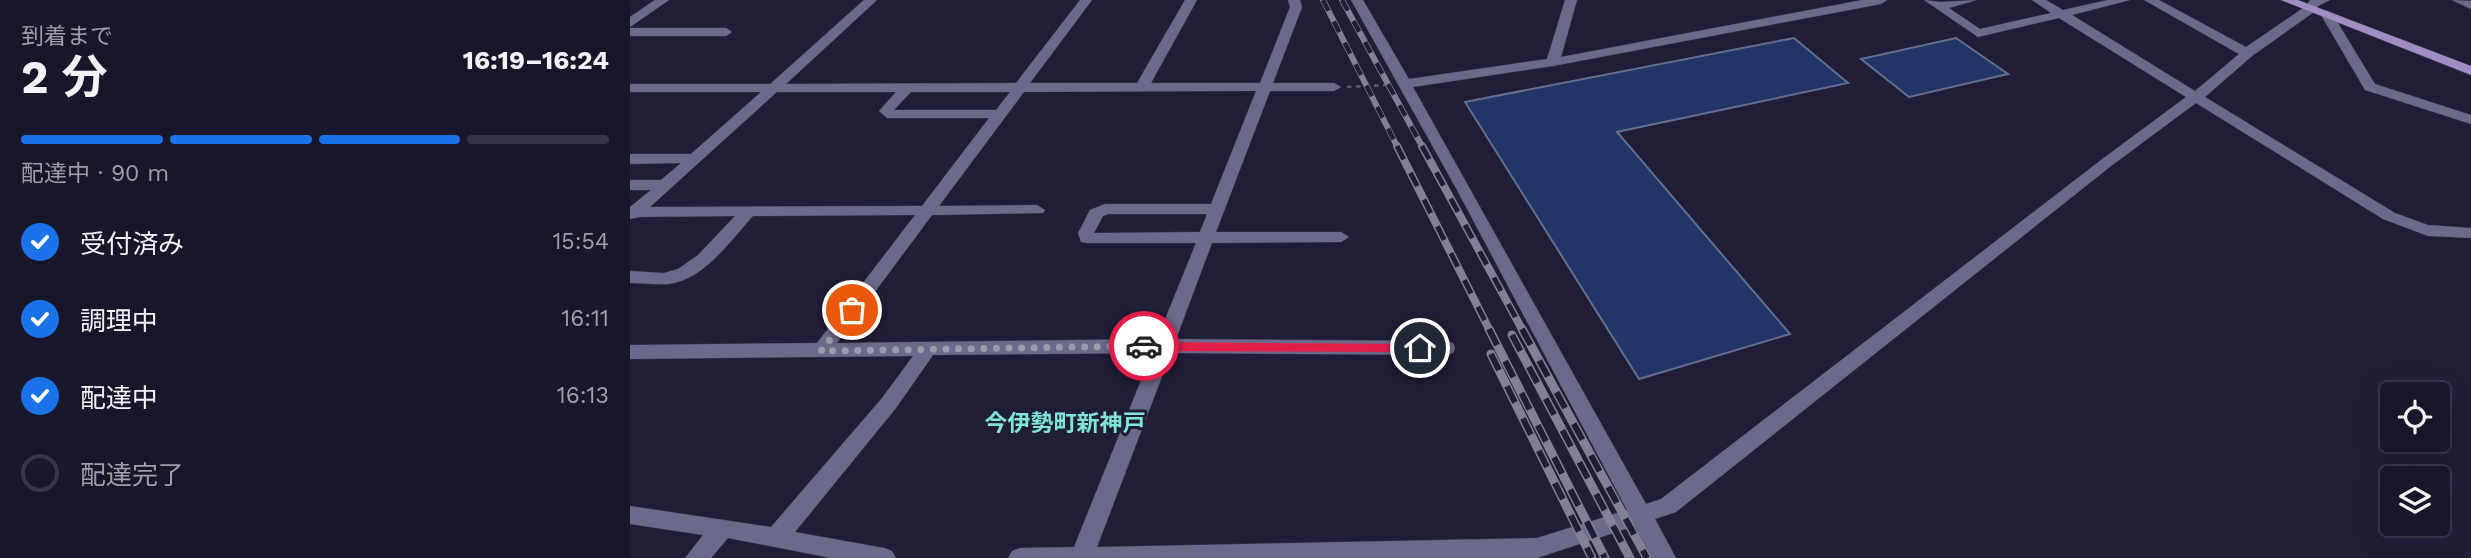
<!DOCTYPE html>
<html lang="ja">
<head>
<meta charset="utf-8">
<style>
	body { margin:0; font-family:"Work Sans","Noto Sans JP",sans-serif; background:#211f32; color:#f1f3f6; height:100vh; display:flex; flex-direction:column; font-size:26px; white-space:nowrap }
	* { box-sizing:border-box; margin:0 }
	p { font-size:23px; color:#9f9fa8 }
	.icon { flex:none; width:38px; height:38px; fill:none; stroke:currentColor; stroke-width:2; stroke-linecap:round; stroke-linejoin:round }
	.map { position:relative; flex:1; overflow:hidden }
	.details { display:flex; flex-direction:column; background:#18162a; width:630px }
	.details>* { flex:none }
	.controls { position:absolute; left:1750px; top:382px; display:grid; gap:14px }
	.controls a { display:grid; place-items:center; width:70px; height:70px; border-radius:7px; background:#18162a; box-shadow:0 7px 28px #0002,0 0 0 2px #363547; font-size:35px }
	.pin { position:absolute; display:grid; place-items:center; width:60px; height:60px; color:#fff; margin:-30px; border:4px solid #fff; border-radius:50%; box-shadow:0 2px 7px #0007 }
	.courier { position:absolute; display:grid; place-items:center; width:70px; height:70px; margin:-35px; border:5px solid #e11d48; border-radius:50%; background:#fff; color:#222; box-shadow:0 2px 9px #0007 }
	.overview em { font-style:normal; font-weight:700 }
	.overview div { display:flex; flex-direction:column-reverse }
	.overview { display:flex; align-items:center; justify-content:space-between; height:119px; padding:0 21px }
	h1 { font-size:46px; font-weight:700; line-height:52px }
	.bar { display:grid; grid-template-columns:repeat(4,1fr); gap:10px 7px; align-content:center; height:84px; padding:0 21px }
	.bar i { height:9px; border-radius:5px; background:#363547 }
	.bar .current { background:#1a73e8 }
	.bar p { grid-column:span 4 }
	ol { padding:0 21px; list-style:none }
	li { display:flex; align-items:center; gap:21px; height:77px }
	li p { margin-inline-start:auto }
	li .icon { padding:7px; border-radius:50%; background:#1a73e8; color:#fff; stroke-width:4 }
	li:last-child { color:#9f9fa8 }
	li i { width:38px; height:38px; border:4px solid #363547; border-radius:50% }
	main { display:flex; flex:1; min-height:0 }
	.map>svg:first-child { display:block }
	.building { fill:#223668; stroke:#63708e; stroke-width:2 }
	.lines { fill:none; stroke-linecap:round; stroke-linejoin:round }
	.minor-casing { stroke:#39374c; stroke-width:1 }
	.major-casing { stroke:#39374c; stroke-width:1 }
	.path { stroke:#5c5a72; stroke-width:2.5; stroke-dasharray:4.5 4.5; stroke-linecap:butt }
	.minor { fill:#6c6a8a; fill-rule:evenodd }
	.major { fill:#a38cc3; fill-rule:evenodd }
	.rail-far2-casing { stroke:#818096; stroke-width:6 }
	.rail-far1-casing { stroke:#818096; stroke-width:8 }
	.rail-casing { stroke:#818096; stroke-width:9 }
	.rail-far2 { stroke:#201d38; stroke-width:4.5; stroke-dasharray:12; stroke-linecap:butt }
	.rail-far1 { stroke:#201d38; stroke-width:5; stroke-dasharray:15; stroke-linecap:butt }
	.rail { stroke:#201d38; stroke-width:6; stroke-dasharray:18; stroke-linecap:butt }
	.route { fill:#e11d48 }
	.done { stroke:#9c9bb0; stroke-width:7; stroke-dasharray:0 12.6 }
	.labels { text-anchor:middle; stroke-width:6; stroke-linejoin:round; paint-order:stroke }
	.quarter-label { font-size:23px; font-weight:bold; fill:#7fe5d4; stroke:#201d38 }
</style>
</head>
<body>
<main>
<section class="details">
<div class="overview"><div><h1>2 分</h1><p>到着まで</p></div><em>16:19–16:24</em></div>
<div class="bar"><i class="current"></i><i class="current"></i><i class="current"></i><i></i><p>配達中 · 90 m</p></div>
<ol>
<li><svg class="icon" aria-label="check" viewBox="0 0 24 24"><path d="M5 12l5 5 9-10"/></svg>受付済み<p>15:54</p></li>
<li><svg class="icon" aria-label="check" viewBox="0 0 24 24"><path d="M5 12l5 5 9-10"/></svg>調理中<p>16:11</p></li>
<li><svg class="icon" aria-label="check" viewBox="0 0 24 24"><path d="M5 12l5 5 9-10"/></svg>配達中<p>16:13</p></li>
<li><i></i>配達完了</li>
</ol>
</section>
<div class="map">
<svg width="1841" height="558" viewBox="0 0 1841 558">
	<rect width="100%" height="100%" fill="#201d38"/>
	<!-- building -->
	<g class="building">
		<path d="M1164,38L1218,83L987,132L1160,334L1009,379L835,102Z"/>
		<path d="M1326,38L1378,74L1279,97L1231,59Z"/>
	</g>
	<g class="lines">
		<defs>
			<g id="minor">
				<path d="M25,0H39L0,27V17Z"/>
				<path d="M234,0H247L156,84L386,83L450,0H462L400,83H507L555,0H567L521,83H630L660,7L658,0H670L672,7L643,83H704L711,87L704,91H640L586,232H711L719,237L711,242L582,243L546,339L816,341L823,343L825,348L823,353L816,355L541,353L467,547L907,538L997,510L827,190L721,0H733L779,79L917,59L935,0H947L931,57L1232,0H1257L1251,4L923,66L783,87L1016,504L1031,499L1471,160L1556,97L1429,18L1348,37L1294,0L1311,2L1347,0L1319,8L1350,29L1421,13L1402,0H1416L1433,10L1478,0H1500L1442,15L1565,91L1609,54L1514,0H1529L1616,47L1676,6L1680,0H1700L1688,6L1684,12L1622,56L1575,97L1765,213L1798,225L1841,228V238L1798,236L1753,219L1566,103L1481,166L1046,512L1025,519L1046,558H1022L1005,526L907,558H378L382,551L390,548L444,547L522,353L303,355L266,408L165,532L254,548L262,551L266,558H201L98,538L81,558H55L73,535L0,524V506L141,527L252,398L283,356L0,359V345L187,343L285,215L123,216C100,241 75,279 39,284C26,285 13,283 0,283V271L34,273L48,269L68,255L105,216L10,217L0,219V207L21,190H0V180H31L51,163L0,164V154H61L131,92H0V84H140ZM626,91L581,204H475L460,210L448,233L451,242L457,243H566L527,339L207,343L302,215L413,213L415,210L407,205L309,206L394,92ZM147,92H266L249,111L257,118H359L292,206L20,207ZM281,92H380L366,110H264ZM478,214H577L570,232L464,233L473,216Z"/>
				<path d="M1822,0L1841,1V9Z"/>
				<path d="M1697,11L1703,15L1745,84L1841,115V124L1735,90L1691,15Z"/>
				<path d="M0,28H96L102,32L96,36H0Z"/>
			</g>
			<path id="major" d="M1651,0H1668L1841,66V75Z"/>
		</defs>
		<!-- minor casing -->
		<use href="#minor" class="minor-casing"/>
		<!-- major casing -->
		<use href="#major" class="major-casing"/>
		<!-- path -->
		<path class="path" d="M717,87L758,85"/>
		<!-- minor -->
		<use href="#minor" class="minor"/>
		<!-- major -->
		<use href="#major" class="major"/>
		<defs>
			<g id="rail-far2">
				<path d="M693,0L768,148"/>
				<path d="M712,0L793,148"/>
			</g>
			<g id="rail-far1">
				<path d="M767,146L860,331"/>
				<path d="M792,146L893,331"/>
			</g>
			<g id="rail">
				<path d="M859,329L975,558"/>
				<path d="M892,329L1017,558"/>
				<path d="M882,335L1000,558"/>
				<path d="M861,354L962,558"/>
			</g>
		</defs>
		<!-- rail-far2 casing -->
		<use href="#rail-far2" class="rail-far2-casing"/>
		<!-- rail-far1 casing -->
		<use href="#rail-far1" class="rail-far1-casing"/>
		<!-- rail casing -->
		<use href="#rail" class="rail-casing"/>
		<!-- rail-far2 -->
		<use href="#rail-far2" class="rail-far2"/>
		<!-- rail-far1 -->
		<use href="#rail-far1" class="rail-far1"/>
		<!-- rail -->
		<use href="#rail" class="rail"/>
	</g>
	<!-- route -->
	<path class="route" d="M514,342L790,344L797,348L790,352L514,351L508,346Z"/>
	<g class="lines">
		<!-- done -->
		<path class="done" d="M222,310L191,351L514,346"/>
	</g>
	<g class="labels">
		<!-- quarter labels -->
		<g class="quarter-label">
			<text x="435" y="431">今伊勢町新神戸</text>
		</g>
	</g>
</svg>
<div class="controls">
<a><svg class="icon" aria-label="locate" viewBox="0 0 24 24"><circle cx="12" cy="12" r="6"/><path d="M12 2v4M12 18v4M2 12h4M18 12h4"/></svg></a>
<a><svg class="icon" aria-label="layers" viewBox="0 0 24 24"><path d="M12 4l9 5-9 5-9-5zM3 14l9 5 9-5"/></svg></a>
</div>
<div class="pin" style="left:222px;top:310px;background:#ea580c"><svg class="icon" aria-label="bag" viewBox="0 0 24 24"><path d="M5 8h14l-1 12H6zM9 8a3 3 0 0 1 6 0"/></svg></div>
<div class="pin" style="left:790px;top:348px;background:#1f2937"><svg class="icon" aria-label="home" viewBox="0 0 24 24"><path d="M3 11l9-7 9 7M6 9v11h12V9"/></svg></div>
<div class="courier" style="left:514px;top:346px"><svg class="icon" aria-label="car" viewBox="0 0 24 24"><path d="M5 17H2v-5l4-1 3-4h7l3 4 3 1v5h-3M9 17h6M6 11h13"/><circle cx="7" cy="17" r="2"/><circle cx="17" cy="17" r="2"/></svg></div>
</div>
</main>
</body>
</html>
